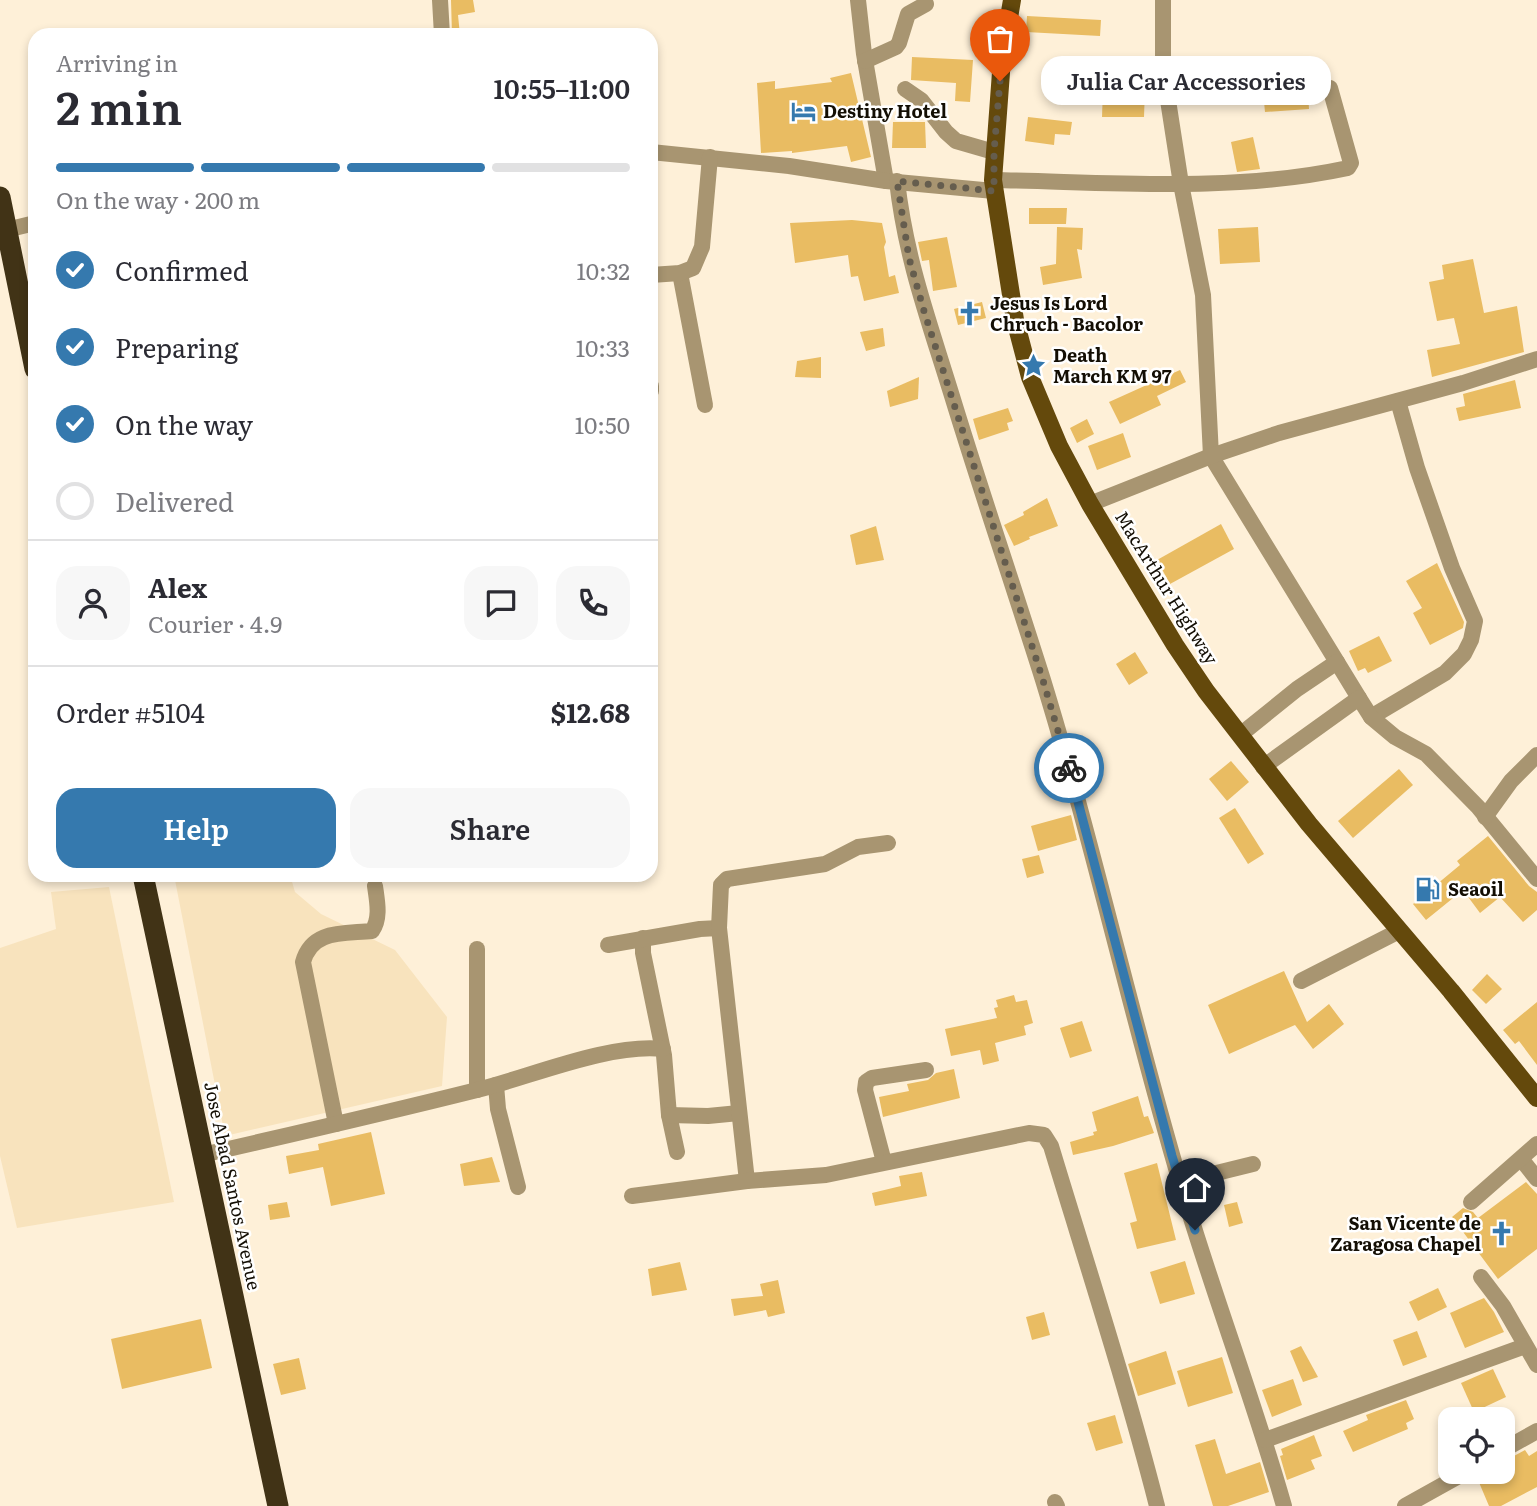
<!DOCTYPE html>
<html lang="en">
<head>
<meta charset="utf-8">
<style>
	body { margin:0; font-family:Literata,serif; background:#f7f7f7; color:#2b2b33; height:100vh; display:flex; flex-direction:column; font-size:26px; white-space:nowrap }
	* { box-sizing:border-box; margin:0 }
	p { font-size:23px; color:#7c7c81 }
	.icon { flex:none; width:38px; height:38px; fill:none; stroke:currentColor; stroke-width:2; stroke-linecap:round; stroke-linejoin:round }
	.map { position:relative; flex:1; overflow:hidden }
	.panel { position:absolute; left:28px; top:28px; width:630px; height:854px; display:flex; flex-direction:column; background:#fff; border-radius:21px; box-shadow:0 4px 10px #0003 }
	.panel>* { flex:none }
	.buttons { position:absolute; left:1438px; top:1407px; display:grid; gap:14px }
	.buttons a { display:grid; place-items:center; width:77px; height:77px; border-radius:14px; background:#fff; box-shadow:0 4px 10px #0003; font-size:35px }
	.pin { position:absolute; display:grid; place-items:center; width:60px; height:60px; color:#fff; margin:-72px -30px; border-radius:50% 50% 50% 0; rotate:-45deg; box-shadow:0 0 7px #0007 }
	.pin .icon { rotate:45deg }
	.courier { position:absolute; display:grid; place-items:center; width:70px; height:70px; margin:-35px; border:5px solid #3579ae; border-radius:50%; background:#fff; color:#222; box-shadow:0 2px 9px #0007 }
	.bubble { position:absolute; height:49px; border-radius:21px; background:#fff; box-shadow:0 4px 10px #0003; font-size:23px; font-weight:600; line-height:49px; text-align:center }
	.summary em { font-style:normal; font-weight:600 }
	.summary div { display:flex; flex-direction:column-reverse }
	.summary { display:flex; align-items:center; justify-content:space-between; height:119px; padding:0 28px }
	h1 { font-size:46px; font-weight:600; line-height:52px }
	.bar { display:grid; grid-template-columns:repeat(4,1fr); gap:10px 7px; align-content:center; height:84px; padding:0 28px }
	.bar i { height:9px; border-radius:5px; background:#e1e1e2 }
	.bar .selected { background:#3579ae }
	.bar p { grid-column:span 4 }
	.line { display:flex; align-items:center; gap:18px; padding:0 28px; border-top:2px solid #e1e1e2 }
	.line div { flex:1 }
	.round { display:grid; place-items:center; flex:none; width:74px; height:74px; border-radius:21px; background:#f7f7f7 }
	ol { padding:0 28px; list-style:none }
	li { display:flex; align-items:center; gap:21px; height:77px }
	li p { margin-inline-start:auto }
	li .icon { padding:7px; border-radius:50%; background:#3579ae; color:#fff; stroke-width:4 }
	li:last-child { color:#7c7c81 }
	li i { width:38px; height:38px; border:4px solid #e1e1e2; border-radius:50% }
	.button { display:flex; gap:14px; margin-top:auto; padding:14px 28px }
	.button a { flex:1; height:80px; border-radius:21px; background:#3579ae; color:#fff; font-size:28px; font-weight:600; line-height:80px; text-align:center }
	.button a+a { background:#f7f7f7; color:#2b2b33 }
	.map>svg:first-child { display:block }
	.built { fill:#f8e3bd }
	.building { fill:#e9bc62 }
	.lines { fill:none; stroke-linecap:round; stroke-linejoin:round }
	.minor { stroke:#a89571; stroke-width:16 }
	.major { stroke:#64490c; stroke-width:18 }
	.highway { stroke:#413316; stroke-width:21 }
	.done { stroke:#655d4e; stroke-width:7; stroke-dasharray:0 12.6 }
	.route { stroke:#3579ae; stroke-width:9 }
	.labels { text-anchor:middle; stroke-width:5; stroke-linejoin:round; paint-order:stroke }
	.poi-label { font-size:18px; font-weight:bold; fill:#130e04; stroke:#fff; text-anchor:start }
	.street-label { font-size:18px; fill:#130e04; stroke:#fff }
</style>
</head>
<body>
<div class="map">
<svg width="1537" height="1506" viewBox="0 0 1537 1506">
	<rect width="100%" height="100%" fill="#fef0d8"/>
	<!-- built -->
	<g class="built">
		<path d="M174,875H290L295,892L321,914L395,950L447,1017L442,1086L225,1136Z"/>
		<path d="M109,887L174,1202L17,1228L0,1156V948L56,929L51,892Z"/>
	</g>
	<!-- building -->
	<g class="building">
		<path d="M451,0H473L475,12L458,15L460,35H452Z"/>
		<path d="M1027,16L1101,20L1100,36L1026,32Z"/>
		<path d="M912,57L973,60L970,102L955,101L956,83L911,80Z"/>
		<path d="M851,73L871,157L851,162L847,146L792,153V151L761,153L757,83L775,81V89L832,82L830,78Z"/>
		<path d="M1307,78L1309,109L1265,112L1262,81Z"/>
		<path d="M1103,88H1145L1144,117H1102Z"/>
		<path d="M1028,117L1072,122L1070,135L1055,134L1054,145L1025,141Z"/>
		<path d="M893,122H925L926,148H892Z"/>
		<path d="M1253,137L1260,169L1237,172L1231,142Z"/>
		<path d="M1029,208H1067L1066,224H1029Z"/>
		<path d="M852,220L882,223L886,242L884,247L889,277L895,275L899,293L864,301L858,276L851,277L848,255L795,263L790,223Z"/>
		<path d="M1057,227L1083,228L1082,250L1077,249L1082,278L1043,285L1040,267L1056,264Z"/>
		<path d="M1258,227L1260,262L1220,264L1218,229Z"/>
		<path d="M947,237L957,287L933,291L929,260L922,261L918,242Z"/>
		<path d="M1473,259L1484,313L1517,306L1524,352L1432,377L1427,350L1460,344L1454,318L1437,321L1429,282L1444,279L1442,265Z"/>
		<path d="M982,302L986,318L958,325L954,309Z"/>
		<path d="M883,328L885,346L866,351L860,332Z"/>
		<path d="M821,357V378L795,377L797,361Z"/>
		<path d="M1180,370L1186,382L1157,396L1161,405L1120,424L1109,402Z"/>
		<path d="M919,377L918,399L890,407L887,391Z"/>
		<path d="M1515,380L1521,408L1459,421L1456,408L1465,406L1463,394Z"/>
		<path d="M1008,408L1013,421L1007,423L1009,430L979,440L973,419Z"/>
		<path d="M1087,419L1094,434L1077,443L1070,428Z"/>
		<path d="M1123,433L1131,457L1097,470L1088,446Z"/>
		<path d="M1047,498L1058,526L1029,537L1030,539L1014,546L1004,525L1024,515L1023,512Z"/>
		<path d="M1221,524L1234,549L1170,584L1157,560Z"/>
		<path d="M876,526L884,560L856,565L850,535Z"/>
		<path d="M1437,563L1464,622L1463,628L1430,645L1413,613L1422,608L1406,581Z"/>
		<path d="M1379,636L1392,661L1368,673L1365,668L1358,671L1349,651Z"/>
		<path d="M1135,652L1148,673L1129,685L1116,664Z"/>
		<path d="M1231,761L1249,782L1227,801L1209,779Z"/>
		<path d="M1399,769L1413,785L1353,838L1338,821Z"/>
		<path d="M1235,808L1264,854L1248,864L1219,818Z"/>
		<path d="M1071,815L1077,840L1038,851L1031,826Z"/>
		<path d="M1488,836L1529,886L1537,892V910L1523,922L1500,897L1480,913L1463,890L1426,920L1413,904L1460,865L1457,861Z"/>
		<path d="M1039,855L1044,873L1027,878L1022,859Z"/>
		<path d="M1284,971L1307,1022L1329,1004L1344,1024L1313,1049L1295,1025L1229,1054L1208,1005Z"/>
		<path d="M1487,974L1502,989L1486,1004L1472,990Z"/>
		<path d="M1014,995L1016,1002L1027,1000L1033,1023L1024,1026L1026,1035L995,1043L999,1061L983,1065L980,1050L951,1056L945,1029L997,1018L994,1008L998,1007L996,1000Z"/>
		<path d="M1537,1002V1065L1519,1041L1515,1044L1503,1030Z"/>
		<path d="M1082,1021L1092,1051L1070,1058L1060,1028Z"/>
		<path d="M954,1069L960,1098L883,1117L879,1097L909,1091L907,1084L928,1080L936,1073Z"/>
		<path d="M1138,1096L1144,1117L1148,1116L1154,1133L1113,1146L1073,1155L1070,1142L1094,1135L1093,1132L1097,1131L1092,1112Z"/>
		<path d="M371,1132L385,1194L331,1206L323,1167L289,1174L286,1156L319,1150L318,1144Z"/>
		<path d="M492,1157L500,1182L464,1186L460,1164Z"/>
		<path d="M1157,1163L1176,1240L1137,1249L1130,1223L1137,1221L1124,1173Z"/>
		<path d="M922,1172L927,1196L875,1206L872,1193L901,1186L899,1176Z"/>
		<path d="M1526,1182L1537,1194V1249L1498,1279L1452,1217L1463,1208L1473,1212L1478,1218Z"/>
		<path d="M287,1202L290,1217L270,1220L268,1205Z"/>
		<path d="M1237,1202L1243,1223L1229,1227L1224,1205Z"/>
		<path d="M1185,1261L1195,1294L1160,1304L1150,1272Z"/>
		<path d="M680,1262L687,1290L652,1296L648,1269Z"/>
		<path d="M778,1280L785,1313L768,1317L766,1310L734,1316L731,1299L763,1296L760,1284Z"/>
		<path d="M1438,1288L1447,1307L1418,1321L1409,1302Z"/>
		<path d="M1484,1298L1494,1312L1504,1332L1465,1348L1450,1313Z"/>
		<path d="M1044,1312L1050,1335L1032,1340L1026,1317Z"/>
		<path d="M201,1319L212,1368L122,1389L111,1339Z"/>
		<path d="M1417,1331L1427,1357L1403,1366L1393,1340Z"/>
		<path d="M1301,1346L1318,1377L1303,1382L1290,1351Z"/>
		<path d="M1166,1351L1176,1384L1138,1396L1128,1364Z"/>
		<path d="M1222,1357L1233,1393L1188,1407L1177,1371Z"/>
		<path d="M299,1358L306,1389L281,1395L273,1364Z"/>
		<path d="M1493,1369L1506,1397L1474,1412L1461,1383Z"/>
		<path d="M1293,1379L1302,1405L1272,1417L1262,1390Z"/>
		<path d="M1406,1400L1414,1419L1406,1423L1408,1429L1353,1452L1343,1431L1368,1420L1366,1415Z"/>
		<path d="M1115,1415L1123,1443L1096,1451L1087,1423Z"/>
		<path d="M1314,1435L1322,1456L1311,1460L1315,1469L1287,1480L1280,1456L1283,1455L1281,1449Z"/>
		<path d="M1215,1439L1226,1474L1260,1462L1269,1492L1228,1506H1213L1195,1445Z"/>
		<path d="M1525,1450L1529,1456L1537,1451V1487L1501,1506H1489L1478,1480L1503,1472V1462Z"/>
	</g>
	<g class="lines">
		<!-- minor -->
		<g class="minor">
			<path d="M440,0L442,35"/>
			<path d="M858,0L864,54L886,181"/>
			<path d="M1163,0V68L1181,184L1203,295L1211,456L1359,698"/>
			<path d="M865,61L896,47L899,43L908,14L926,4"/>
			<path d="M905,89L921,100L946,132L956,141L994,152"/>
			<path d="M651,152L789,166L886,181L994,191"/>
			<path d="M993,180C1111,182 1232,193 1348,168L1351,163L1330,88"/>
			<path d="M897,181C906,260 929,321 952,396C981,491 1013,585 1043,680C1094,846 1131,1016 1180,1182C1212,1291 1253,1397 1284,1506"/>
			<path d="M6,230L35,223"/>
			<path d="M680,273L705,405"/>
			<path d="M651,275L680,273L693,268L702,247L710,157"/>
			<path d="M651,386V391"/>
			<path d="M1090,504L1211,456L1279,433L1463,383L1537,359"/>
			<path d="M1371,717L1445,673L1464,654L1471,640L1475,621L1452,568L1417,468L1398,401"/>
			<path d="M1240,735L1297,689L1337,662"/>
			<path d="M1263,767L1359,698L1371,717L1395,737L1426,754L1478,807L1537,879"/>
			<path d="M1485,817L1511,781L1537,755"/>
			<path d="M643,938V953L664,1055L669,1115L677,1152"/>
			<path d="M608,945L700,929L719,928"/>
			<path d="M1301,981L1399,931"/>
			<path d="M496,1085L498,1109L518,1187"/>
			<path d="M477,1090V949"/>
			<path d="M669,1115L708,1116L739,1113"/>
			<path d="M336,1124L303,962C312,929 344,934 372,931C381,918 377,901 375,886"/>
			<path d="M202,1155C294,1134 385,1113 477,1090C530,1077 609,1043 663,1049"/>
			<path d="M1522,1160L1537,1179"/>
			<path d="M884,1162L865,1090L866,1082L872,1078L926,1070"/>
			<path d="M747,1181L719,928L721,885L727,879L825,864L858,847L888,843"/>
			<path d="M1180,1182L1253,1164"/>
			<path d="M632,1196L747,1181L826,1175L1029,1133L1044,1135L1051,1146C1087,1265 1126,1385 1157,1506"/>
			<path d="M1471,1202L1537,1144"/>
			<path d="M1481,1277L1503,1306L1537,1365"/>
			<path d="M1265,1440L1525,1346"/>
			<path d="M1503,1450L1537,1431"/>
			<path d="M1055,1502L1057,1506"/>
			<path d="M1405,1506L1466,1472"/>
		</g>
		<!-- major -->
		<path class="major" d="M1012,0L1002,59L993,180L1015,320L1030,377L1059,446L1090,504L1175,645L1206,691L1309,824L1451,991L1537,1098"/>
		<!-- highway -->
		<g class="highway">
			<path d="M0,197L35,369"/>
			<path d="M143,875L278,1506"/>
		</g>
	</g>
	<g class="lines">
		<!-- done -->
		<path class="done" d="M1000,81L994,152V191L897,181L909,258L924,311L1042,677L1069,768"/>
		<!-- route -->
		<path class="route" d="M1069,768L1172,1156L1195,1230"/>
	</g>
	<!-- icons -->
	<defs>
		<symbol id="hotel-bare" viewBox="-9 -9 18 18"><path d="M-6-4.5h1.5V1H6V5H4.5V3h-9V5H-6ZM-4 0a1.8 1.8 0 1 1 3.6 0ZM.5 0V-2.5h3Q6-2.5 6 0Z" fill="#3579ae" stroke="#fff" stroke-width="2.5" paint-order="stroke"/></symbol>
		<symbol id="church-bare" viewBox="-9 -9 18 18"><path d="M-1.2-6h2.4v3.5h3.3v2.4h-3.3V6h-2.4V-.1h-3.3v-2.4h3.3Z" fill="#3579ae" stroke="#fff" stroke-width="2.5" paint-order="stroke"/></symbol>
		<symbol id="sight-bare" viewBox="-9 -9 18 18"><path d="M0-6L1.8-2.2L6-1.7L2.9 1.2L3.7 5.4L0 3.3L-3.7 5.4L-2.9 1.2L-6-1.7L-1.8-2.2Z" fill="#3579ae" stroke="#fff" stroke-width="2.5" paint-order="stroke"/></symbol>
		<symbol id="fuel-bare" viewBox="-9 -9 18 18"><path d="M-5.5-6h7V0h2V4h1.3V-2.5L3-4.5l.8-.8L6-3V5H2.5V1h-1V6h-7ZM-4.2-4.7v3.2H.2V-4.7Z" fill="#3579ae" stroke="#fff" stroke-width="2.5" paint-order="stroke"/></symbol>
	</defs>
	<g fill-rule="evenodd">
		<use href="#hotel-bare" x="786" y="94" width="35" height="35"/>
		<use href="#church-bare" x="952" y="296" width="35" height="35"/>
		<use href="#sight-bare" x="1016" y="348" width="35" height="35"/>
		<use href="#fuel-bare" x="1410" y="872" width="35" height="35"/>
		<use href="#church-bare" x="1484" y="1216" width="35" height="35"/>
	</g>
	<g class="labels">
		<!-- poi labels -->
		<g class="poi-label">
			<text x="823" y="118">Destiny Hotel</text>
			<text x="990" y="310">Jesus Is Lord<tspan x="990" dy="21">Chruch - Bacolor</tspan></text>
			<text x="1053" y="362">Death<tspan x="1053" dy="21">March KM 97</tspan></text>
			<text x="1448" y="896">Seaoil</text>
			<text x="1481" y="1230" text-anchor="end">San Vicente de<tspan x="1481" dy="21">Zaragosa Chapel</tspan></text>
		</g>
		<!-- street labels -->
		<g class="street-label">
			<text transform="translate(1166 588) rotate(58)" y="6">MacArthur Highway</text>
			<text transform="translate(232 1186) rotate(78)" y="6">Jose Abad Santos Avenue</text>
		</g>
	</g>
</svg>
<div class="buttons">
<a><svg class="icon" aria-label="locate" viewBox="0 0 24 24"><circle cx="12" cy="12" r="6"/><path d="M12 2v4M12 18v4M2 12h4M18 12h4"/></svg></a>
</div>
<div class="pin" style="left:1000px;top:81px;background:#ea580c"><svg class="icon" aria-label="bag" viewBox="0 0 24 24"><path d="M5 8h14l-1 12H6zM9 8a3 3 0 0 1 6 0"/></svg></div>
<div class="pin" style="left:1195px;top:1230px;background:#1f2937"><svg class="icon" aria-label="home" viewBox="0 0 24 24"><path d="M3 11l9-7 9 7M6 9v11h12V9"/></svg></div>
<div class="courier" style="left:1069px;top:768px"><svg class="icon" aria-label="bike" viewBox="0 0 24 24"><circle cx="6" cy="16" r="4"/><circle cx="18" cy="16" r="4"/><path d="M6 16l4-8h5l3 8M10 8l3 8H6M13 5h3"/></svg></div>
<div class="bubble" style="left:1041px;top:56px;width:290px">Julia Car Accessories</div>
<section class="panel">
<div class="summary"><div><h1>2 min</h1><p>Arriving in</p></div><em>10:55–11:00</em></div>
<div class="bar"><i class="selected"></i><i class="selected"></i><i class="selected"></i><i></i><p>On the way · 200 m</p></div>
<ol>
<li><svg class="icon" aria-label="check" viewBox="0 0 24 24"><path d="M5 12l5 5 9-10"/></svg>Confirmed<p>10:32</p></li>
<li><svg class="icon" aria-label="check" viewBox="0 0 24 24"><path d="M5 12l5 5 9-10"/></svg>Preparing<p>10:33</p></li>
<li><svg class="icon" aria-label="check" viewBox="0 0 24 24"><path d="M5 12l5 5 9-10"/></svg>On the way<p>10:50</p></li>
<li><i></i>Delivered</li>
</ol>
<div class="line" style="height:126px"><a class="round"><svg class="icon" aria-label="person" viewBox="0 0 24 24"><circle cx="12" cy="8" r="4"/><path d="M4 21q1-7 8-7t8 7"/></svg></a><div><b>Alex</b><p>Courier · 4.9</p></div><a class="round"><svg class="icon" aria-label="chat" viewBox="0 0 24 24"><path d="M4 5h16v11H9l-5 4z"/></svg></a><a class="round"><svg class="icon" aria-label="phone" viewBox="0 0 24 24"><path d="M5 4h4l2 5-3 2q2 4 5 5l2-3 5 2v4C11 20 4 13 5 4z"/></svg></a></div>
<div class="line" style="height:91px"><div>Order #5104</div><b>$12.68</b></div>
<div class="button"><a>Help</a><a>Share</a></div>
</section>
</div>
</body>
</html>
